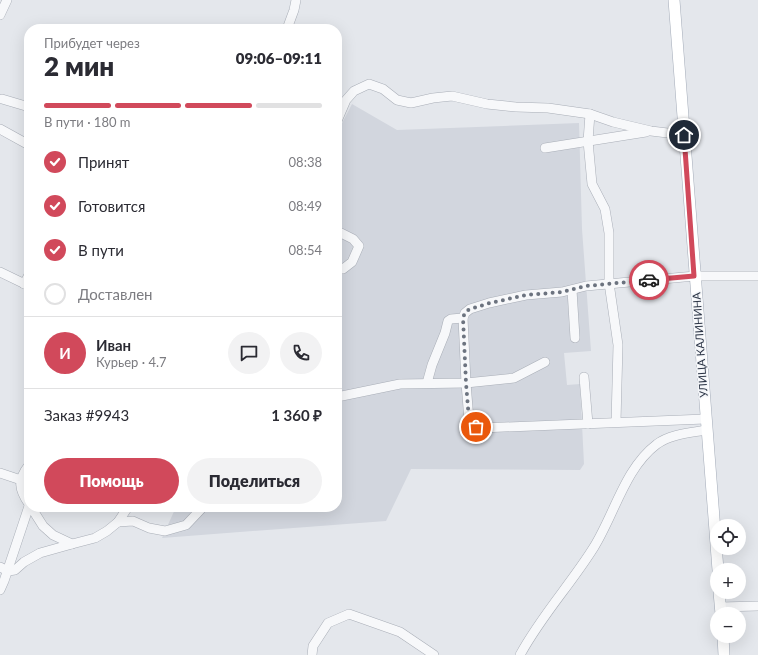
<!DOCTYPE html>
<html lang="ru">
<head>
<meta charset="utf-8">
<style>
	body { margin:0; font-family:Lato,sans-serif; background:#f2f2f3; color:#2b2b33; height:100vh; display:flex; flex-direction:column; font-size:15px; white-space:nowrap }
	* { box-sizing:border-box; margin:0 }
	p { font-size:13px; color:#7c7c81 }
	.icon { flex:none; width:22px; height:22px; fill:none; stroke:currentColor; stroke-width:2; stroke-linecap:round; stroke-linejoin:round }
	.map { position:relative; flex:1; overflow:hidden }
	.drawer { position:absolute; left:24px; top:24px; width:318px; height:488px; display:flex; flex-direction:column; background:#fff; border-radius:16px; box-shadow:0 4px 16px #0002 }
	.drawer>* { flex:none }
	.controls { position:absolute; left:710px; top:519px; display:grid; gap:8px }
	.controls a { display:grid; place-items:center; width:36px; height:36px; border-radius:50%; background:#fff; box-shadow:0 4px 16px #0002; font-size:20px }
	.pin { position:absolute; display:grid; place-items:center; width:34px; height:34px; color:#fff; margin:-17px; border:2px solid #fff; border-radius:50%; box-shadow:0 1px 4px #0007 }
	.courier { position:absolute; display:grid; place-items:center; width:40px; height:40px; margin:-20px; border:3px solid #d1495b; border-radius:50%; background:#fff; color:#222; box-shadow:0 1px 5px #0007 }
	.overview em { font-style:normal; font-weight:800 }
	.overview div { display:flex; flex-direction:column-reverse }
	.overview { display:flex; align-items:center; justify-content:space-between; height:68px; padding:0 20px }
	h1 { font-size:26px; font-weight:800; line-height:30px }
	.bar { display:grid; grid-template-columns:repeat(4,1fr); gap:6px 4px; align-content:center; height:48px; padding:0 20px }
	.bar i { height:5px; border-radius:3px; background:#e1e1e2 }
	.bar .current { background:#d1495b }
	.bar p { grid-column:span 4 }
	.line { display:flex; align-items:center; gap:10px; padding:0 20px; border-top:1px solid #e1e1e2 }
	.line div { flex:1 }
	.round { display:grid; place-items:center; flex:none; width:42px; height:42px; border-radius:21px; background:#f2f2f3 }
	ol { padding:0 20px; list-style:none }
	li { display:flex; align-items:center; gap:12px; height:44px }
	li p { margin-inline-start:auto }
	li .icon { padding:4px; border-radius:50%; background:#d1495b; color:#fff; stroke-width:4 }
	li:last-child { color:#7c7c81 }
	li i { width:22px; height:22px; border:2px solid #e1e1e2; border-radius:50% }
	.primary-button { display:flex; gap:8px; margin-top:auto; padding:8px 20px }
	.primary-button a { flex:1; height:46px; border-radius:24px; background:#d1495b; color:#fff; font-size:16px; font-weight:800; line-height:46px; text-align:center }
	.primary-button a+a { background:#f2f2f3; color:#2b2b33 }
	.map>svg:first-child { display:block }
	.built { fill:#d2d6de }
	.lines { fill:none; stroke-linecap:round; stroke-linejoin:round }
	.minor-casing { stroke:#a9aeb7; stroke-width:10 }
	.major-casing { stroke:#a3abb8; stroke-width:12 }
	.minor { stroke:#f7f8fa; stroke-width:9 }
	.major { stroke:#fff; stroke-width:11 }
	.done { stroke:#6c737f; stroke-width:4; stroke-dasharray:0 7.2 }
	.route { stroke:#d1495b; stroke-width:5 }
	.labels { text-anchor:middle; stroke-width:3; stroke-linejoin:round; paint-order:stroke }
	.street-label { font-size:11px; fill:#2b3445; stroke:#f4f6f9 }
</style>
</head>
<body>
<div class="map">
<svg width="758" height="655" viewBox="0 0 758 655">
	<rect width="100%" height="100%" fill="#e4e7ec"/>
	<!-- built -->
	<path class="built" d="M352,104L397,130L579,123L582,229L591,351L564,353L567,385L580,384L584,464L580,470L411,469L386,521L162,538L176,507H337V133Z"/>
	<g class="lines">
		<defs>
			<g id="minor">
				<path d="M0,15L7,0"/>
				<path d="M287,29L294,10L296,0"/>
				<path d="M2,99L29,107"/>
				<path d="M590,114L588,141L592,184L605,209L609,233V283L618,345L616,422"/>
				<path d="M337,121L346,100L354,91L369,84L383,89L397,100L411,103L433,98L452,96L487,104L516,107L548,108L590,114L613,122L651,131L684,135"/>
				<path d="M0,129L29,145"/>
				<path d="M545,148L646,132"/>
				<path d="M337,231L353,239L359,246L352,262L343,269L337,266"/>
				<path d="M0,272L29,286"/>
				<path d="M24,284L29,275"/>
				<path d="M572,290L575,338"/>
				<path d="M584,377L588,424"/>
				<path d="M427,383L432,365L445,333L448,321L451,319L463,318"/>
				<path d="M337,397L400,384L466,383L514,378L545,362"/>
				<path d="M705,419L481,428C475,427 472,425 469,420L466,383L463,318L465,313L470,309L489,303L526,295L562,292L586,286L695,276H758"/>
				<path d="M29,465C17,480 19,490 29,504"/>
				<path d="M0,473L21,480"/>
				<path d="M31,507L43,526L53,535L72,544L95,538L107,531L118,522L128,507"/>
				<path d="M118,522L133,521L149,528L165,531L186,525L203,507"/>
				<path d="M0,567L8,571L15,570L24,562L40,553L72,544"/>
				<path d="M0,590L4,581L29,506"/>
				<path d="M720,607L758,606"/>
				<path d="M312,655L313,646L328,623L349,614L400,632L434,655"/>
				<path d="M520,655C541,616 571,584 594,547C615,513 625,468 657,444C671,434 690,433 706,430"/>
			</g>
			<g id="major">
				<path d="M674,0L718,570"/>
				<path d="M719,592L721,614"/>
				<path d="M723,636L724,655"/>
			</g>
		</defs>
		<!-- minor casing -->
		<use href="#minor" class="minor-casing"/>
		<!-- major casing -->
		<use href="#major" class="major-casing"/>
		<!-- minor -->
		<use href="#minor" class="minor"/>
		<!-- major -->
		<use href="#major" class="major"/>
	</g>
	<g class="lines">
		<!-- done -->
		<path class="done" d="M476,427L472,424L469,420L466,383L463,318L465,312L470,309L490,303L526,295L562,292L586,286L649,280"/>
		<!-- route -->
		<path class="route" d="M649,280L694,276L684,135"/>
	</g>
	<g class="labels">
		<!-- street labels -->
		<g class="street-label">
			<text transform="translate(700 345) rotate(-94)" y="4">УЛИЦА КАЛИНИНА</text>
		</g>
	</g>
</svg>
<div class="controls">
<a><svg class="icon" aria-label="locate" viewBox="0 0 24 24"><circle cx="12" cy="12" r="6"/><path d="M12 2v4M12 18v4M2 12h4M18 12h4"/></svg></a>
<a>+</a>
<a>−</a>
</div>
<div class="pin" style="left:476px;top:427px;background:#ea580c"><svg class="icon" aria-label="bag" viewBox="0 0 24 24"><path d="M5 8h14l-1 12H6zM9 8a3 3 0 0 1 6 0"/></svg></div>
<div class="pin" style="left:684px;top:135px;background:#1f2937"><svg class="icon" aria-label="home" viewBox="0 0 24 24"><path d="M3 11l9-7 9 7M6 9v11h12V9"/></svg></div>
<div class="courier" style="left:649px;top:280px"><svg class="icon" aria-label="car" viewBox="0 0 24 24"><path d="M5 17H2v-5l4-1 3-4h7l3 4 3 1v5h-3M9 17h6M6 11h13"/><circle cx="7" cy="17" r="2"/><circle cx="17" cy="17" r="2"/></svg></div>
<section class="drawer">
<div class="overview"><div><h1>2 мин</h1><p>Прибудет через</p></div><em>09:06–09:11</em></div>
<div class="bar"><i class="current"></i><i class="current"></i><i class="current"></i><i></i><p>В пути · 180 m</p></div>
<ol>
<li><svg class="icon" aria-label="check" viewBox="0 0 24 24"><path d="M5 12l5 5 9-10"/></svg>Принят<p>08:38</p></li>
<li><svg class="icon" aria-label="check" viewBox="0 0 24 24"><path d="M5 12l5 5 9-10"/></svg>Готовится<p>08:49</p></li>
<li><svg class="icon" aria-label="check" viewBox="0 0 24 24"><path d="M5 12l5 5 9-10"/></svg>В пути<p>08:54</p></li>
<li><i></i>Доставлен</li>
</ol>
<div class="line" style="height:72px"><b class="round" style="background:#d1495b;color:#fff">И</b><div><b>Иван</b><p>Курьер · 4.7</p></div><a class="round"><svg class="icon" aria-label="chat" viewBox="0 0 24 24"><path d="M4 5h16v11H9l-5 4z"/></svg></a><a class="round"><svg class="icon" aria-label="phone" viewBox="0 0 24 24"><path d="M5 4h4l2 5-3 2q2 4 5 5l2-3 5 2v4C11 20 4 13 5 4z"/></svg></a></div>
<div class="line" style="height:52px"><div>Заказ #9943</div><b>1 360 ₽</b></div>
<div class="primary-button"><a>Помощь</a><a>Поделиться</a></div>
</section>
</div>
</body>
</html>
